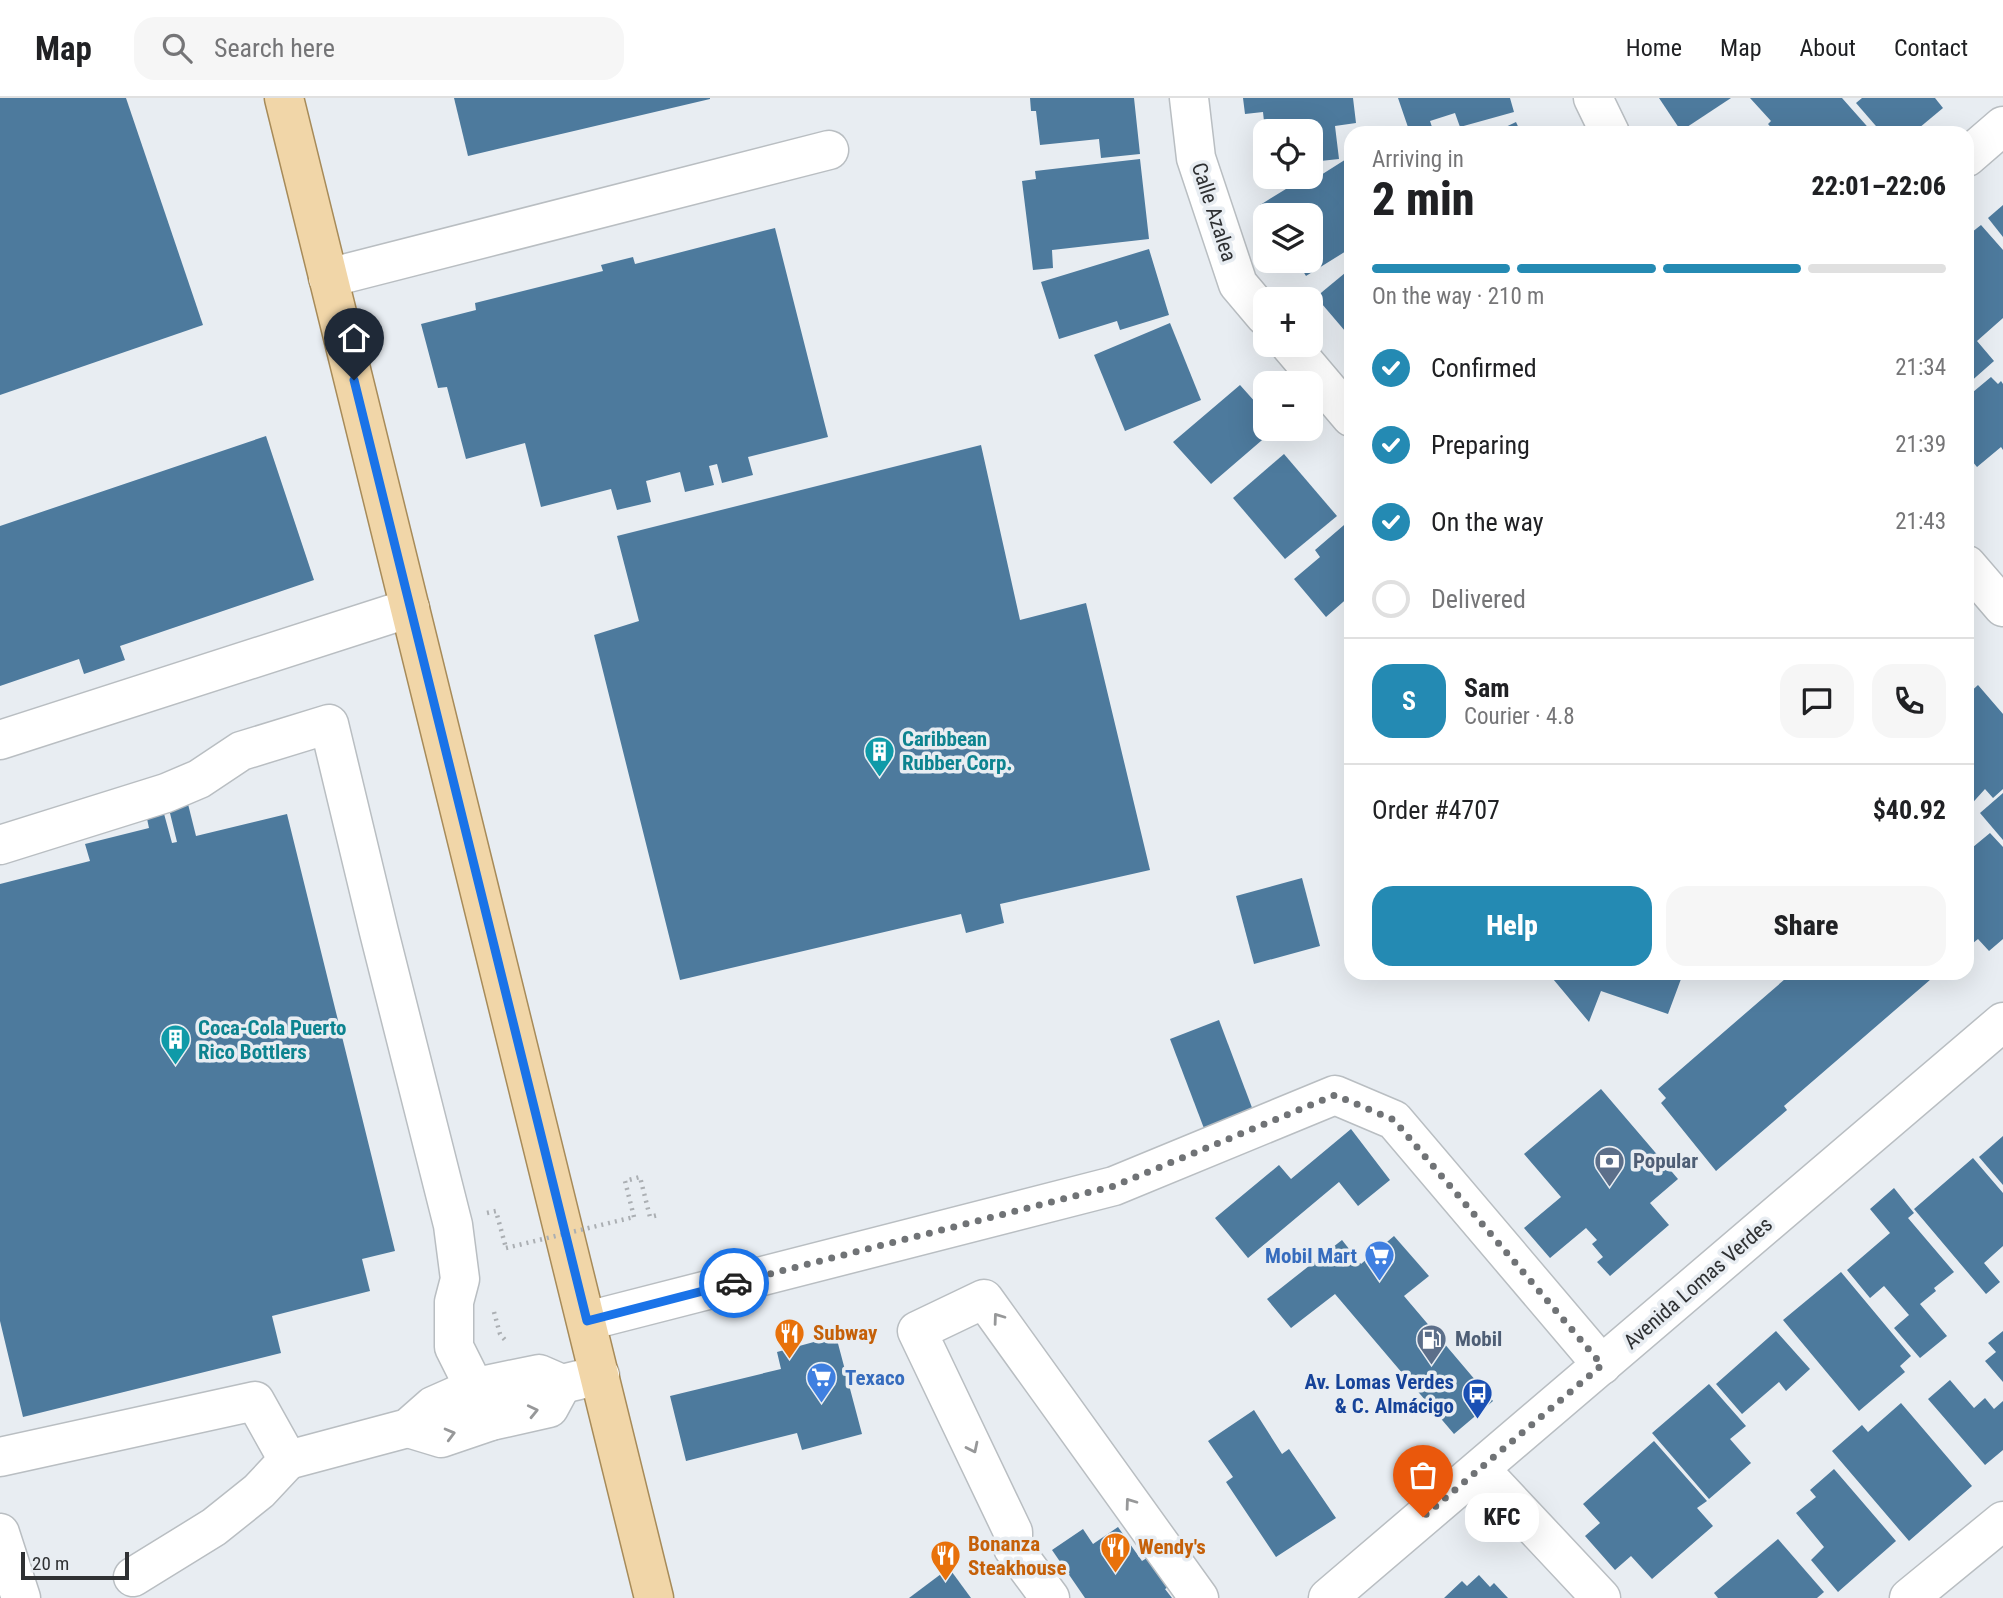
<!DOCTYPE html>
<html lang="en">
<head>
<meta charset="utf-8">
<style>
	body { margin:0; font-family:"Roboto Condensed",sans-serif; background:#f6f6f6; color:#202124; height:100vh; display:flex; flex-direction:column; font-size:26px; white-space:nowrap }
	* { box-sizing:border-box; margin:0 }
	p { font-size:23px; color:#757577 }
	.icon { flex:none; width:38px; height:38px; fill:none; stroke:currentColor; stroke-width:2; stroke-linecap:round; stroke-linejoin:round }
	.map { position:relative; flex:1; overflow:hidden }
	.side { position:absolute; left:1344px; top:28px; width:630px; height:854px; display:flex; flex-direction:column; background:#fff; border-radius:21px; box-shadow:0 7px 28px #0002 }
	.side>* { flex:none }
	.fabs { position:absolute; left:1253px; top:21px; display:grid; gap:14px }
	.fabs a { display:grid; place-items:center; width:70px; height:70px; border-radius:14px; background:#fff; box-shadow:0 7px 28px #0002; font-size:35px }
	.scale { position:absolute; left:21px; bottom:18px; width:108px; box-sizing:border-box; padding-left:7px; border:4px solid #2f3133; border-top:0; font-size:19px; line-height:24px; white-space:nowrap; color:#2f3133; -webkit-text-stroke:5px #e8edf2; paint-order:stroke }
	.pin { position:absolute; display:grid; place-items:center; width:60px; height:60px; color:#fff; margin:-72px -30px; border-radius:50% 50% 50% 0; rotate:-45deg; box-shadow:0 0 7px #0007 }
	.pin .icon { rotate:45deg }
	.courier { position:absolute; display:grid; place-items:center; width:70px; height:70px; margin:-35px; border:5px solid #1a73e8; border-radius:50%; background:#fff; color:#222; box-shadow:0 2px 9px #0007 }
	.bubble { position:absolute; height:49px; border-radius:21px; background:#fff; box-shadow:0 7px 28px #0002; font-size:23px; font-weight:800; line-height:49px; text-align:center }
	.summary em { font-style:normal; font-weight:800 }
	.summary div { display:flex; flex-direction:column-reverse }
	.summary { display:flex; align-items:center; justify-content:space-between; height:119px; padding:0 28px }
	h1 { font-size:46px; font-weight:800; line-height:52px }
	.bar { display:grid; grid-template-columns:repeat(4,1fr); gap:10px 7px; align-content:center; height:84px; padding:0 28px }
	.bar i { height:9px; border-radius:5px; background:#e0e0e0 }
	.bar .active { background:#248ab3 }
	.bar p { grid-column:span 4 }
	.line { display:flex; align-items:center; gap:18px; padding:0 28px; border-top:2px solid #e0e0e0 }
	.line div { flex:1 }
	.round { display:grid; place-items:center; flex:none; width:74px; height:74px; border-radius:21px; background:#f6f6f6 }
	ol { padding:0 28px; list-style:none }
	li { display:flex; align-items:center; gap:21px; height:77px }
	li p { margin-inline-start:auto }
	li .icon { padding:7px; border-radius:50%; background:#248ab3; color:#fff; stroke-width:4 }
	li:last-child { color:#757577 }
	li i { width:38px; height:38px; border:4px solid #e0e0e0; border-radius:50% }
	.primary-button { display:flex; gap:14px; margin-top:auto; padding:14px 28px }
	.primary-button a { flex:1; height:80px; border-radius:21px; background:#248ab3; color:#fff; font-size:28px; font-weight:800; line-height:80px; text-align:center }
	.primary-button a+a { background:#f6f6f6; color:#202124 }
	header { display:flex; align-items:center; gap:42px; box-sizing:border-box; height:98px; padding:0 35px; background:#fff; border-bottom:2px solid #e0e0e0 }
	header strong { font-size:33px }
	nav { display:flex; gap:38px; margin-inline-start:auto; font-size:24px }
	.search { width:490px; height:63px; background:#f6f6f6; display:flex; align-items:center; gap:18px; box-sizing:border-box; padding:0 24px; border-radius:21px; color:#757577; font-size:26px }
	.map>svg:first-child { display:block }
	.building { fill:#4d7a9d }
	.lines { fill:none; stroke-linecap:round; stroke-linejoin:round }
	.minor-casing { stroke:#b9bec2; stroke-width:41 }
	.major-casing { stroke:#a78b59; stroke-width:41 }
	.path { stroke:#abafb3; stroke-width:4.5; stroke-dasharray:2 5; stroke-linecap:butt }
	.minor { stroke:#fff; stroke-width:38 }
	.major { stroke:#f1d6a8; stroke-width:38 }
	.path-bridge { stroke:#abafb3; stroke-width:4.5; stroke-dasharray:2 5; stroke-linecap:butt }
	.oneway { stroke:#979899 }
	.done { stroke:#707376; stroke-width:7; stroke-dasharray:0 12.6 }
	.route { stroke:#1a73e8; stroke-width:9 }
	.labels { text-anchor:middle; stroke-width:7; stroke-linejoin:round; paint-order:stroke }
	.street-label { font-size:21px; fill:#2f3133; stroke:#e8edf2 }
	.culture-label { font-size:21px; font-weight:bold; fill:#0d838f; stroke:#e8edf2; text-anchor:start }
	.service-label { font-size:21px; font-weight:bold; fill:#4e5e75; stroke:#e8edf2; text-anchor:start }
	.shop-label { font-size:21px; font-weight:bold; fill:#366cbe; stroke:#e8edf2; text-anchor:end }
	.food-label { font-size:21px; font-weight:bold; fill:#c56008; stroke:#e8edf2; text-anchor:start }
	.transit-label { font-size:21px; font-weight:bold; fill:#164399; stroke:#e8edf2; text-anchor:end }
</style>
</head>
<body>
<header>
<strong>Map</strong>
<div class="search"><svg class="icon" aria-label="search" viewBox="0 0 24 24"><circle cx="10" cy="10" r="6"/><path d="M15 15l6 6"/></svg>Search here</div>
<nav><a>Home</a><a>Map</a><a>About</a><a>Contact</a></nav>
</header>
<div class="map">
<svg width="2003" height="1500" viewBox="0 0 2003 1500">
	<rect width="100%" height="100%" fill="#e8edf2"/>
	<!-- building -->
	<g class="building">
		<path d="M0,0H126L203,227L0,297Z"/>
		<path d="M454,0H710V1L468,58Z"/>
		<path d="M1030,0H1134L1140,56L1101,60L1099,41L1040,47L1036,13H1031Z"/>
		<path d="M1243,0H1353L1356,25L1335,28L1339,61L1311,64V33H1265L1263,14L1245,16Z"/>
		<path d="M1398,0H1510L1514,14L1460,29L1455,15L1430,23L1434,35H1410Z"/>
		<path d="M1659,0H1731L1681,33Z"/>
		<path d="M1750,0H1842L1873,35H1776L1768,26L1771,23Z"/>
		<path d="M1862,0H1935L1943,10L1913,35H1882L1856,5Z"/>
		<path d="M1516,24L1521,35H1493Z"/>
		<path d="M1351,58L1349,83L1351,86V150L1306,178L1297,163H1311V117H1266L1260,107L1299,83L1302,89Z"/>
		<path d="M1140,61L1149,141L1052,152L1053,170L1033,172L1022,83L1036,81L1035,73Z"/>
		<path d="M2003,107V139L1988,120Z"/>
		<path d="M1981,127L2003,152V220L1977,243L1994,263L1968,286L1971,290L1967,293V138Z"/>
		<path d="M775,130L828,339L748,359L753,377L722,385L717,366L709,368L714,387L685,394L680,374L646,383L651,404L617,412L611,391L541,409L525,345L466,361L447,289L438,290L421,226L476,212L475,205L603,173L601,167L633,159L635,166Z"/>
		<path d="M1149,151L1169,217L1120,232L1117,223L1059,241L1041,184Z"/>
		<path d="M1351,170V240L1316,199Z"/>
		<path d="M1170,225L1201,302L1125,333L1094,257Z"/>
		<path d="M1991,279L1998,286L2001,283L2003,286V352L2001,349L1977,369L1967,357V299Z"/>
		<path d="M1240,287L1265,315V331H1275L1211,386L1173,344Z"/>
		<path d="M266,338L314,482L120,548L125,562L84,576L79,561L0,588V428Z"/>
		<path d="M981,347L1020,522L1086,505L1150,772L1000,806L1004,825L966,835L961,816L680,882L594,537L639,523L617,438Z"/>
		<path d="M1284,356L1337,418L1285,461L1233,400Z"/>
		<path d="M1351,421V497L1326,519L1294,481L1320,459L1315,452Z"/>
		<path d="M1978,587L2003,616V691L1993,700L1985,691L1967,711V597Z"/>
		<path d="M2003,695V742L1980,715Z"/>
		<path d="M188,706L196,738L287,716L395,1153L362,1161L370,1193L272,1218L281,1255L23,1319L0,1223V786L90,763L85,746L149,730L146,716L163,712L172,745L177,744L169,711Z"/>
		<path d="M1990,735L2003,749V841L1989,853L1978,841L1967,850V754Z"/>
		<path d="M1302,780L1320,848L1254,866L1236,798Z"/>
		<path d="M1548,875H1669L1681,881L1668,916L1601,893L1589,924Z"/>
		<path d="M1792,875H1938L1784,1008L1787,1012L1716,1073L1661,1005L1666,1000L1658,991Z"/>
		<path d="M1219,922L1254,1015L1205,1033L1170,941Z"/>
		<path d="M1601,991L1678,1081L1650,1105L1669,1127L1610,1178L1597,1164L1603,1159L1592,1146L1597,1142L1586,1130L1550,1160L1524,1130L1561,1099L1524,1056Z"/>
		<path d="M1351,1031L1390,1082L1358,1108L1339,1084L1248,1160L1215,1120L1279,1067L1291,1081Z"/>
		<path d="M2003,1038V1087L1979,1059Z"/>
		<path d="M1973,1060L2003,1095V1148L1984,1165L2000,1184L1986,1196L1914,1111Z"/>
		<path d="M1894,1090L1914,1115L1908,1120L1954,1174L1934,1190L1936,1193L1920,1206L1947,1238L1920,1260L1894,1230L1909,1217L1884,1188L1870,1200L1847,1172L1890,1135L1870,1111Z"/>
		<path d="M1394,1138L1429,1178L1404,1198L1493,1303L1454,1336L1335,1196L1291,1230L1267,1201L1342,1142L1361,1166Z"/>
		<path d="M1841,1174L1911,1258L1900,1268L1905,1274L1859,1313L1783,1222Z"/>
		<path d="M1776,1233L1810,1271L1786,1293L1779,1284L1742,1316L1716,1286Z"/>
		<path d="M2003,1233V1284L1985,1263L1996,1254L1988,1245Z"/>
		<path d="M836,1238L862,1336L802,1352L797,1335L686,1363L670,1298L781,1271L777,1254Z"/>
		<path d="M1950,1282L1974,1310L1985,1300L1994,1311L2003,1303V1352L1985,1367L1928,1301Z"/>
		<path d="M1709,1286L1746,1328L1730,1341L1751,1365L1709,1401L1652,1335Z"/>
		<path d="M1901,1305L1972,1388L1909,1443L1832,1353L1862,1327L1868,1334Z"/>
		<path d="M1254,1312L1282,1356L1289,1351L1336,1420L1276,1459L1226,1384L1233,1379L1208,1343Z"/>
		<path d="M1654,1343L1707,1403L1697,1410L1713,1428L1652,1481L1631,1458L1615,1472L1585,1438L1600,1425L1583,1406Z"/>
		<path d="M1834,1371L1896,1443L1838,1494L1811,1462L1824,1449L1796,1415L1816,1399L1810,1392Z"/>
		<path d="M1118,1429L1142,1463L1150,1458L1170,1488L1165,1491L1172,1500H1085L1052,1452L1083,1431L1093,1446Z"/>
		<path d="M1778,1441L1824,1494L1817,1500H1718L1714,1495Z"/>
		<path d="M949,1470L971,1500H909Z"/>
		<path d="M1479,1477L1490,1489L1494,1485L1508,1500H1444L1462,1483L1467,1488Z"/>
	</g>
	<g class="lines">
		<defs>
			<g id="minor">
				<path d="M1189,0L1196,60L1238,186L1265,218"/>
				<path d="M1593,0L1610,35"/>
				<path d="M1967,59L2003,28"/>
				<path d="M328,180L829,52"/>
				<path d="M1290,247L1351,319"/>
				<path d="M1967,467L2003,509"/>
				<path d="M0,642L410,510"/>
				<path d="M0,747L166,695L199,681L241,653L329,626L379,834L453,1127L460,1181L454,1204V1249L491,1323"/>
				<path d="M587,1223L1114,1088L1335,997L1394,1022L1602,1267"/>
				<path d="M408,1330L441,1340L491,1323L549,1310L562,1286"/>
				<path d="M0,1359L255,1303L288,1362L408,1330L433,1308L476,1289L539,1276L562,1286L600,1277"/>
				<path d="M1480,1371L1601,1500"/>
				<path d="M0,1435L21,1500"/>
				<path d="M133,1479L214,1429L259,1393L288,1362"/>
				<path d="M1050,1500L1013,1450V1434L917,1233L984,1201L1199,1500"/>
				<path d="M1328,1500L2003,924"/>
				<path d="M1909,1500L2003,1423"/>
			</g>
			<path id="major" d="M284,0L654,1500"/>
		</defs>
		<!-- minor casing -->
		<use href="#minor" class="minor-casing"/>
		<!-- major casing -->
		<use href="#major" class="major-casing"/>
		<!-- path -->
		<g class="path">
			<path d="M487,1115L496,1113L506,1150"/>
			<path d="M634,1119L625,1083L640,1079L650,1119L658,1117"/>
			<path d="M494,1214L500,1236L505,1242L508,1241"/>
		</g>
		<!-- minor -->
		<use href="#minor" class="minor"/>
		<!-- major -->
		<use href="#major" class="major"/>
		<!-- path-bridge -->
		<path class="path-bridge" d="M506,1150L634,1119"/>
	</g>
	<!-- one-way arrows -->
	<defs><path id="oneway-chevron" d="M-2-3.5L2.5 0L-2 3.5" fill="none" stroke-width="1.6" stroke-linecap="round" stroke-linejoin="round" transform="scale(1.75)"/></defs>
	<g class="oneway">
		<use href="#oneway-chevron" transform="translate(998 1220) rotate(-126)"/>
		<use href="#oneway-chevron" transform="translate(533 1313) rotate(-13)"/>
		<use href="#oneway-chevron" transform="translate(450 1336) rotate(-15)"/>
		<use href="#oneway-chevron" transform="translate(973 1350) rotate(64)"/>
		<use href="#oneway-chevron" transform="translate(1130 1405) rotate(-126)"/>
	</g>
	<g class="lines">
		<!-- done -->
		<path class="done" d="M734,1185L1114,1088L1335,997L1394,1022L1602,1267L1423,1419"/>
		<!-- route -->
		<path class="route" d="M354,282L587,1223L734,1185"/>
	</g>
	<!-- icons -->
	<defs>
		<symbol id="building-pin" viewBox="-11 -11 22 30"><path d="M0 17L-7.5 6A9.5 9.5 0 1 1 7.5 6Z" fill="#0f9aa8" stroke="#e8edf2"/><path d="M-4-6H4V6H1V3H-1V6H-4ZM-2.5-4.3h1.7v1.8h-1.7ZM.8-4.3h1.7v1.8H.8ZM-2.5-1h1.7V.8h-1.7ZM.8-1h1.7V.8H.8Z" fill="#fff"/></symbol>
		<symbol id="bank-pin" viewBox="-11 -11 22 30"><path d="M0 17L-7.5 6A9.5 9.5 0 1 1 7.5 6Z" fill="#5c6f8a" stroke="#e8edf2"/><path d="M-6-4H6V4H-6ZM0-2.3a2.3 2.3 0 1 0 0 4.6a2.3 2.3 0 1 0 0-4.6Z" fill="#fff"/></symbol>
		<symbol id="supermarket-pin" viewBox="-11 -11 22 30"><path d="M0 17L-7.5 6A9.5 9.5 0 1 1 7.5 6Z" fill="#3f7fe0" stroke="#e8edf2"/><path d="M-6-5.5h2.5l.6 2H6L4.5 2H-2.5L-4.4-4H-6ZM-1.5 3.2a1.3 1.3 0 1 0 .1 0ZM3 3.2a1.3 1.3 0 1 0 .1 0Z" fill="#fff"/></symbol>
		<symbol id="restaurant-pin" viewBox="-11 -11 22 30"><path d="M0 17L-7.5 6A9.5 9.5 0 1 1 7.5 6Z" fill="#e8710a" stroke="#e8edf2"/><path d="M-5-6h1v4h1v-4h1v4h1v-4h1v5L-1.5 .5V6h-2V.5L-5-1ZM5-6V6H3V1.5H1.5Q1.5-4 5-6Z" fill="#fff"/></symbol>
		<symbol id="fuel-pin" viewBox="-11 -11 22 30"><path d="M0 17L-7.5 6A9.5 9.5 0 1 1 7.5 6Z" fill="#5c6f8a" stroke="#e8edf2"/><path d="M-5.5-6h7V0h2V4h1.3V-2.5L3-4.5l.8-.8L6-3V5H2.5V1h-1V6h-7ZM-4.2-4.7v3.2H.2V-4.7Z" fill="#fff"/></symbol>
		<symbol id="bus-pin" viewBox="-11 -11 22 30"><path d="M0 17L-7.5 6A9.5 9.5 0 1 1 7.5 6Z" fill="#1a4fb4" stroke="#e8edf2"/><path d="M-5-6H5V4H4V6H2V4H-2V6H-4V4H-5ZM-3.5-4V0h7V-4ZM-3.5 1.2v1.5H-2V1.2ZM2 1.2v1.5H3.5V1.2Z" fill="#fff"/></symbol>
	</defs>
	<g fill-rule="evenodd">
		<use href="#building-pin" x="862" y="636" width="35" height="47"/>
		<use href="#building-pin" x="158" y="924" width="35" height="47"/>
		<use href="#bank-pin" x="1592" y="1046" width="35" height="47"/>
		<use href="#supermarket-pin" x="1362" y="1140" width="35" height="47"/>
		<use href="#restaurant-pin" x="772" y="1218" width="35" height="47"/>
		<use href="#fuel-pin" x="1414" y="1224" width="35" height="47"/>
		<use href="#supermarket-pin" x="804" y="1262" width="35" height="47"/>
		<use href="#bus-pin" x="1460" y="1278" width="35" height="47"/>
		<use href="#restaurant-pin" x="1098" y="1432" width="35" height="47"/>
		<use href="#restaurant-pin" x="928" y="1440" width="35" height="47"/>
	</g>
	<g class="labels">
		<!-- street labels -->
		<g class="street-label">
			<text transform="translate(1214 114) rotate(72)" y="7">Calle Azalea</text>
			<text transform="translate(1698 1185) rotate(-41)" y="7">Avenida Lomas Verdes</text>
		</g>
		<!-- culture labels -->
		<g class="culture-label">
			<text x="902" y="648">Caribbean<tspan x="902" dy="24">Rubber Corp.</tspan></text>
			<text x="198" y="937">Coca-Cola Puerto<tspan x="198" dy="24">Rico Bottlers</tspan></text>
		</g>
		<!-- service labels -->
		<g class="service-label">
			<text x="1633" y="1070">Popular</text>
			<text x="1455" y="1248">Mobil</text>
		</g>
		<!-- shop labels -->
		<g class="shop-label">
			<text x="1357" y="1165">Mobil Mart</text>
			<text x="845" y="1287" text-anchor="start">Texaco</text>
		</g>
		<!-- food labels -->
		<g class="food-label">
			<text x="813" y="1242">Subway</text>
			<text x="968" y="1453">Bonanza<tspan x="968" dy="24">Steakhouse</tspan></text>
			<text x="1138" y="1456">Wendy's</text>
		</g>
		<!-- transit labels -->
		<g class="transit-label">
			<text x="1454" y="1291">Av. Lomas Verdes<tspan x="1454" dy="24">&amp; C. Almácigo</tspan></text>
		</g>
	</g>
</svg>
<div class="fabs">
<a><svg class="icon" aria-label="locate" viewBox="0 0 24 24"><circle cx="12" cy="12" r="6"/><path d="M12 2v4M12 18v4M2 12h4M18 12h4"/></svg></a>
<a><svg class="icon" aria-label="layers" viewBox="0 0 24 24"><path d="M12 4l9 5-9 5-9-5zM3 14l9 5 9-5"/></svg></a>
<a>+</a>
<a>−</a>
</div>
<div class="scale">20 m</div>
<div class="pin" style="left:1423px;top:1419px;background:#ea580c"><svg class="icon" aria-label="bag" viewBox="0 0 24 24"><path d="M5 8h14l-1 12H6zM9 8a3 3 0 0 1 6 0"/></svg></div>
<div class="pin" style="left:354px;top:282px;background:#1f2937"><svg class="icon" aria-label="home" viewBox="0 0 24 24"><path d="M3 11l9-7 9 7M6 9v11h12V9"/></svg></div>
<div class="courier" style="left:734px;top:1185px"><svg class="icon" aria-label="car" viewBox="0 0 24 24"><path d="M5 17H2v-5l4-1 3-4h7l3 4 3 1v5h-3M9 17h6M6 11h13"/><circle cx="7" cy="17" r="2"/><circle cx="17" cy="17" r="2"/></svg></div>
<div class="bubble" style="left:1465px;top:1395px;width:74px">KFC</div>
<section class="side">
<div class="summary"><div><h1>2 min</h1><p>Arriving in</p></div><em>22:01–22:06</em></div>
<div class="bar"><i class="active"></i><i class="active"></i><i class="active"></i><i></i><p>On the way · 210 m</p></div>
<ol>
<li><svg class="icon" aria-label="check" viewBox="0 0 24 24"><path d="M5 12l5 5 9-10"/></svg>Confirmed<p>21:34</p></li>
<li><svg class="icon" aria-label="check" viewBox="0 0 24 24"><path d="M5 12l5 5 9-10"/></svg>Preparing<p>21:39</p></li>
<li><svg class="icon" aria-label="check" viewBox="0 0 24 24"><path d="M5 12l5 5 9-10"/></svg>On the way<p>21:43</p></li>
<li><i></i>Delivered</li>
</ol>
<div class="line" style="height:126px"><b class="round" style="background:#248ab3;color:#fff">S</b><div><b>Sam</b><p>Courier · 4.8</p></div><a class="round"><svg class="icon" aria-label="chat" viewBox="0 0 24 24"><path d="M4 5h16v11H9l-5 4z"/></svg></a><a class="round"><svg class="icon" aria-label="phone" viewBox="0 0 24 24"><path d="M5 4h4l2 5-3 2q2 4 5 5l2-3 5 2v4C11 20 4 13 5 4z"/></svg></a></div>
<div class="line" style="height:91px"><div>Order #4707</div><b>$40.92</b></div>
<div class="primary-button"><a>Help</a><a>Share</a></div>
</section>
</div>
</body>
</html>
